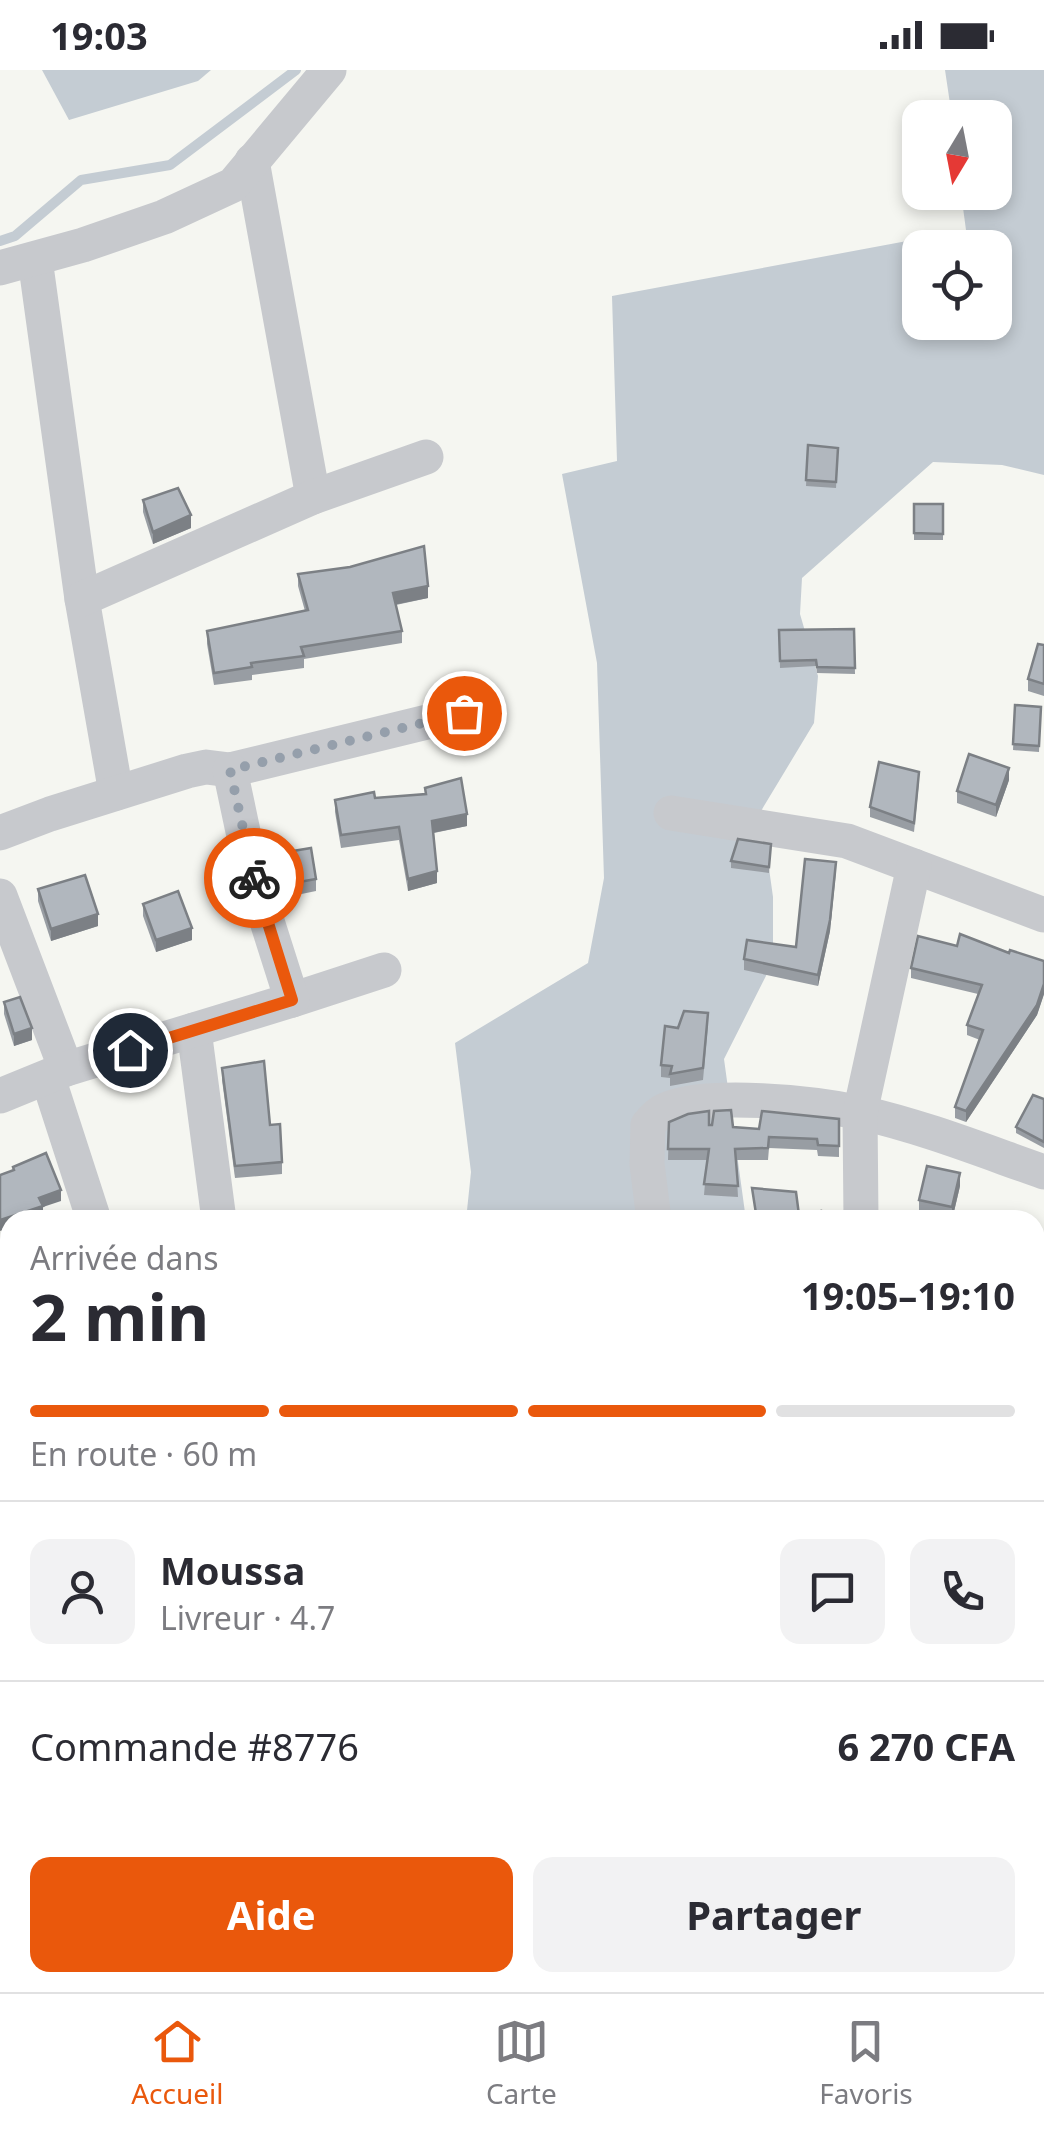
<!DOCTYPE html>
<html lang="fr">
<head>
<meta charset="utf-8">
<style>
	body { margin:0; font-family:"Noto Sans",sans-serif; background:#f2f2f3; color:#2b2b33; height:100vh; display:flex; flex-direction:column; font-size:38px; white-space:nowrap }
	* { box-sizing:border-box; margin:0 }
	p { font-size:32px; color:#7c7c81 }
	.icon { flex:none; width:55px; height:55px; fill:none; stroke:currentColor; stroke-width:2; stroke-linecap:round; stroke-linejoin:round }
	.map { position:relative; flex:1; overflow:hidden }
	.sheet { position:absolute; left:0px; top:1140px; width:1045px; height:782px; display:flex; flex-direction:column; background:#fff; border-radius:30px 30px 0 0; box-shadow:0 5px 15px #0003 }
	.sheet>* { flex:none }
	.needle { width:65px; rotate:190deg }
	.buttons { position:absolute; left:902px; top:30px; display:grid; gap:20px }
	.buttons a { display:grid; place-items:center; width:110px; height:110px; border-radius:20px; background:#fff; box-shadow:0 5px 15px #0003; font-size:50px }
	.pin { position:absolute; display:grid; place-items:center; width:85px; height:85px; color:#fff; margin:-42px; border:5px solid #fff; border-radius:50%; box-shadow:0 2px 10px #0007 }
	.courier { position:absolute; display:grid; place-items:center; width:100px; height:100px; margin:-50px; border:8px solid #ea580c; border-radius:50%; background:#fff; color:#222; box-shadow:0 2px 12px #0007 }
	.head em { font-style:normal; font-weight:700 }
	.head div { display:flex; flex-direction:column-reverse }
	.head { display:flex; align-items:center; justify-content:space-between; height:170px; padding:0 30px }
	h1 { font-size:65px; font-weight:700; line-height:75px }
	.bar { display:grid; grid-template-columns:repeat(4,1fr); gap:15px 10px; align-content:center; height:120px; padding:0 30px }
	.bar i { height:12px; border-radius:8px; background:#e1e1e2 }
	.bar .selected { background:#ea580c }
	.bar p { grid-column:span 4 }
	.line { display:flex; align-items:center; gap:25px; padding:0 30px; border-top:2px solid #e1e1e2 }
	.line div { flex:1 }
	.round { display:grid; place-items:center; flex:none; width:105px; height:105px; border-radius:20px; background:#f2f2f3 }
	.primary-button { display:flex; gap:20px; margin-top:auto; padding:20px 30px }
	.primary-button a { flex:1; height:115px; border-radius:20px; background:#ea580c; color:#fff; font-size:40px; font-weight:700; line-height:115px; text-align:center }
	.primary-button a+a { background:#f2f2f3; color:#2b2b33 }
	.status { display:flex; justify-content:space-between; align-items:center; height:70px; padding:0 50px; background:#fff; direction:ltr }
	.status svg { height:28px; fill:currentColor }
	.menu { display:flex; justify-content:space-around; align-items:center; height:140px; border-top:2px solid #e1e1e2; background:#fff; font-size:28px; color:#7c7c81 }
	.menu a { display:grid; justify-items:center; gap:5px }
	.menu .selected { color:#ea580c }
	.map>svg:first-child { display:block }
	.water { fill:#c4ccd3; fill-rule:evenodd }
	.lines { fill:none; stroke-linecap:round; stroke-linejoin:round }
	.stream { stroke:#c4ccd3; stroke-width:10 }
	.minor { stroke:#c7c9cd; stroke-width:35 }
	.wall { fill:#989da3 }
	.shaded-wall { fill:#7c8085 }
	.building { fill:#b1b7be; stroke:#7c8085; stroke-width:2.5 }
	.done { stroke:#959fab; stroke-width:10; stroke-dasharray:0 18 }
	.route { stroke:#ea580c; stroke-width:12 }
</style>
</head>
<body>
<div class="status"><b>19:03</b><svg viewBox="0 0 49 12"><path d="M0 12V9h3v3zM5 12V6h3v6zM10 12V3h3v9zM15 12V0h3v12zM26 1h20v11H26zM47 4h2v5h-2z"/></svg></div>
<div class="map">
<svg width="1044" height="1922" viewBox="0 0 1044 1922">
	<rect width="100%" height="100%" fill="#f5f6f1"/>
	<!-- water -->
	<g class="water">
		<path d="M42,0H211L198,11L69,50Z"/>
		<path d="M945,0H1044V405L1002,395L933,392L802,508L800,544L818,606L814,653L761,741L773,827V892L724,989L746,1150H466L471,1102L455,973L588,893L604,808L597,593L562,404L617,391L612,226L966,160L961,123L995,122V48L952,47ZM920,178H995V252H920Z"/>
	</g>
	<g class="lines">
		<!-- stream -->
		<g class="stream">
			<path d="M0,171L15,166L81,110L170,95L296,0"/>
			<path d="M501,1912L505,1922"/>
		</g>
		<!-- minor -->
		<g class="minor">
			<path d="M252,91L313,427"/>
			<path d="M35,189L82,529L116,723"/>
			<path d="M0,198L83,175L164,147L233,115L329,0"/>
			<path d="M82,529L313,427L426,387"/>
			<path d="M671,743L847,771L1044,845"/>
			<path d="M0,763L50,744L187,701L206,697L230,700L464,643"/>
			<path d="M0,826L66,999"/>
			<path d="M292,930L384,900"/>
			<path d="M194,960L219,1150"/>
			<path d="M48,1008L94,1150"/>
			<path d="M0,1026L66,999L292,930L252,804L230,700"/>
			<path d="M654,1150L647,1094L648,1055C652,1050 658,1043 665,1040C707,1021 816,1033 862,1043C924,1057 984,1081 1044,1102"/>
			<path d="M861,1150L860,1043L914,796"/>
			<path d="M0,1290L10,1287"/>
			<path d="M1035,1561L1044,1555"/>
			<path d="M0,1694L10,1689"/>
			<path d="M1035,1761L1044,1760"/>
			<path d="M0,1778L10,1791"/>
			<path d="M0,1880L10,1881"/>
			<path d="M103,1912L112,1922"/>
			<path d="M262,1912L265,1922"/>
			<path d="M663,1912V1922"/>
			<path d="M456,1922L466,1912"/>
			<path d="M877,1922V1912"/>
		</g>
	</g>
	<!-- wall -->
	<g class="wall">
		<path d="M808,375L838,378L836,418L806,416Z"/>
		<path d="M143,430L191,458L153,474L143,442Z"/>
		<rect x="914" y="434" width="29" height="36"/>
		<path d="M298,504L428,528L396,535L402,561V573L304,589V598L252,605V610L214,615L207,574V561L305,541L298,516Z"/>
		<path d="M854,559L855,604L817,603L816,596L780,598L779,560Z"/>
		<path d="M1044,575V626L1028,621V609Z"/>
		<path d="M1015,635L1041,637L1039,682L1013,680Z"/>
		<path d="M1009,710L996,747L957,733V721Z"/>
		<path d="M919,712L914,762L870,747V737Z"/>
		<path d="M425,718L467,756L434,763L437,813L408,821L399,770L341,778L335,742V730L425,724Z"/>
		<path d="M771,774L769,803L731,798V791Z"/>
		<path d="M275,784L316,809V821L282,828L275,797Z"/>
		<path d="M836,802L830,861L818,916L744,900V889L796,877Z"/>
		<path d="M38,819L98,856L51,871L38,831Z"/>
		<path d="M143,834L192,870L156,882L143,846Z"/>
		<path d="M957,876L1009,883L1044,891V924L1037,945L966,1052L955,1048V1037L980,970L967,965V955L978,924L911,908V898Z"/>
		<path d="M4,932L32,970L14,976L4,944Z"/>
		<path d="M708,955L703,1010L670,1016V1008L661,1007V995L678,958Z"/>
		<path d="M222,998L270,1055L282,1092V1104L235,1108L222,1010Z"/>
		<path d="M1044,1029V1078L1016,1063V1057Z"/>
		<path d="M839,1049V1087L818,1086L817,1080L769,1078L768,1090H736L738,1127L704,1125L707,1090H668L669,1052L759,1059Z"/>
		<path d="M960,1116L952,1150L919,1142V1130Z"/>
		<path d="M1035,1849L1044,1850V1896H1035Z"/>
		<path d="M683,1912H771L770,1922H742V1915L684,1917Z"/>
	</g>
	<!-- shaded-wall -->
	<g class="shaded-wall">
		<path d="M191,445V458L153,474V462Z"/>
		<path d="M428,516V528L393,535V523Z"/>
		<path d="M1009,698V710L996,747V735Z"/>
		<path d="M467,744V756L432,763V751Z"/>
		<path d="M836,792L830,861L818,916V905Z"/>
		<path d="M437,801V813L408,821V809Z"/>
		<path d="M98,844V856L51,871V859Z"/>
		<path d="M192,858V870L156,882V870Z"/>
		<path d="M1044,914V924L1037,945L966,1052V1041Z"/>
		<path d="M32,958V970L14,976V964Z"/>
		<path d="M960,1103V1116L952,1150V1137Z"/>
		<path d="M61,1120V1131L43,1137V1147L34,1150H10V1158L0,1161V1150L39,1128Z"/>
		<path d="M213,1912H225L213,1920Z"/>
	</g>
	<!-- building -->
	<g class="building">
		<path d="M808,375L838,378L836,412L806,410Z"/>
		<path d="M178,418L191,445L153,462L143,430Z"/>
		<path d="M914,434H943V464L914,463Z"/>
		<path d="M424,476L428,516L393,523L402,561L301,577L304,586L251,593L252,597L214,603L207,561L308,540L298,504L350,497Z"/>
		<path d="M854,559L855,598L817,597L816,590L780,591L779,560Z"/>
		<path d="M1038,574L1044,575V614L1028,609Z"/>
		<path d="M1015,635L1041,637L1039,676L1013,674Z"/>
		<path d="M969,684L1009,698L996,735L957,721Z"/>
		<path d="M879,692L919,702L914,753L870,737Z"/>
		<path d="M461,708L467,744L432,751L437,801L408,809L399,757L341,765L335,730L374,722L375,728L426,724L425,718Z"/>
		<path d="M738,769L771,774L769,797L731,791Z"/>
		<path d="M311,778L316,809L282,815L275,784Z"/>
		<path d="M805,789L836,792L830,850L818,905L744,889L747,870L796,877Z"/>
		<path d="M85,805L98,844L51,859L38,819Z"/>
		<path d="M178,821L192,858L156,870L143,834Z"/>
		<path d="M960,864L1009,883L1010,880L1044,891V914L1037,935L966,1041L955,1037L983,960L967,955L982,915L911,898L918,866L957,876Z"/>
		<path d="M20,927L32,958L14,964L4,932Z"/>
		<path d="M684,941L708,943L703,998L670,1004L672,996L661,995L665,956L678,958Z"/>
		<path d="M264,991L270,1055L280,1054L282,1092L235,1096L222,998Z"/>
		<path d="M1033,1025L1044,1029V1072L1016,1057Z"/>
		<path d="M731,1040L733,1057L759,1059L762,1041L839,1049V1076L818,1075L817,1069L769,1067L768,1078L735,1079L738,1116L704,1114L709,1079H668L669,1052L688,1044L709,1041V1055H712L714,1041Z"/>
		<path d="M46,1083L61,1120L39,1128L43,1136L0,1150V1105L14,1100L13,1097Z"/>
		<path d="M927,1096L960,1103L952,1137L919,1130Z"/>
		<path d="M752,1118L796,1122L799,1145L821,1141L822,1150H757Z"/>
		<path d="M1044,1393V1428L1040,1429L1035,1394Z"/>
		<path d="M1035,1849L1044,1850V1886H1035Z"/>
		<path d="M50,1912H54L60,1922H34Z"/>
		<path d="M742,1912H770V1921L742,1920Z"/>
	</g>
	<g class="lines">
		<!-- done -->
		<path class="done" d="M254,808L230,700L464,643"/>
		<!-- route -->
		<path class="route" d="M130,980L292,930L254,808"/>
	</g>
</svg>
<div class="buttons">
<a><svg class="needle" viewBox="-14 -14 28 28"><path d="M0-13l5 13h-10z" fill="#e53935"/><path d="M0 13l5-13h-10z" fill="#7c7c81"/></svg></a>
<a><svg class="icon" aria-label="locate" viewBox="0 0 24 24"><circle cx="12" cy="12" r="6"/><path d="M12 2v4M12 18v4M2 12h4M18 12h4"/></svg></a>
</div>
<div class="pin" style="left:464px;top:643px;background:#ea580c"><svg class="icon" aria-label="bag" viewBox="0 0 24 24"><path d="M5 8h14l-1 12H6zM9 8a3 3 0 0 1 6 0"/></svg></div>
<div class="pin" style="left:130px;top:980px;background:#1f2937"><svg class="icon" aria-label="home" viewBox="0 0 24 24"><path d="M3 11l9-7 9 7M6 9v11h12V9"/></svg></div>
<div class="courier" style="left:254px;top:808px"><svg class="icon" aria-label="bike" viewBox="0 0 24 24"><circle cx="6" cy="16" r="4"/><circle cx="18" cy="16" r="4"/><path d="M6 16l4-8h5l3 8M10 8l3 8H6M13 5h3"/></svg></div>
<section class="sheet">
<div class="head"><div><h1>2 min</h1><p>Arrivée dans</p></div><em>19:05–19:10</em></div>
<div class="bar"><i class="selected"></i><i class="selected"></i><i class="selected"></i><i></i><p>En route · 60 m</p></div>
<div class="line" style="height:180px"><a class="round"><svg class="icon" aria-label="person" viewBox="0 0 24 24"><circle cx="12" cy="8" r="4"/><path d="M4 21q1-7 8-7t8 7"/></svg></a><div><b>Moussa</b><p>Livreur · 4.7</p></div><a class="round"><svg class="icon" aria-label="chat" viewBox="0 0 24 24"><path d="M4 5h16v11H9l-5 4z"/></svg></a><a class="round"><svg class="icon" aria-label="phone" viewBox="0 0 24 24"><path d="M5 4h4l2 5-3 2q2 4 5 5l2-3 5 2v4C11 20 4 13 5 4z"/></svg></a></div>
<div class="line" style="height:130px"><div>Commande #8776</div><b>6 270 CFA</b></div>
<div class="primary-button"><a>Aide</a><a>Partager</a></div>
</section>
</div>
<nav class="menu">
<a class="selected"><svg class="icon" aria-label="home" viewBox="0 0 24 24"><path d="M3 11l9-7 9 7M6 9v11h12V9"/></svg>Accueil</a>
<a><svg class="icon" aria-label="map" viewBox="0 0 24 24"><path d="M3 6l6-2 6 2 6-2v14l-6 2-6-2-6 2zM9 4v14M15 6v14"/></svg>Carte</a>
<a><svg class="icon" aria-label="saved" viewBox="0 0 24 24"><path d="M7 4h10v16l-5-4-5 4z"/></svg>Favoris</a>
</nav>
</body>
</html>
